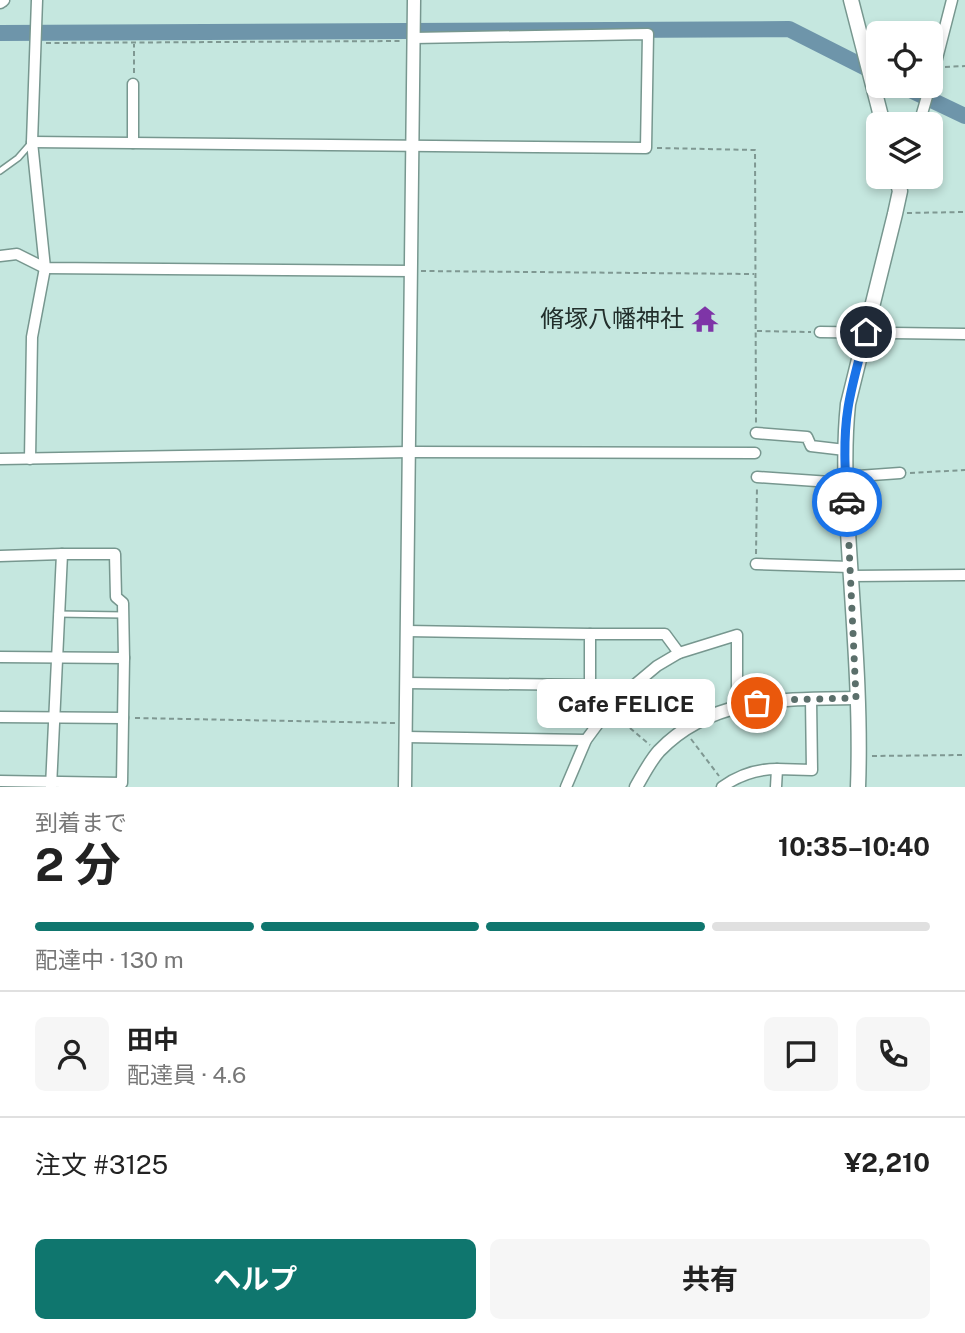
<!DOCTYPE html>
<html lang="ja">
<head>
<meta charset="utf-8">
<style>
	body { margin:0; font-family:"Public Sans","Noto Sans JP",sans-serif; background:#f6f6f6; color:#222; height:100vh; display:flex; flex-direction:column; font-size:26px; white-space:nowrap }
	* { box-sizing:border-box; margin:0 }
	p { font-size:23px; color:#767676 }
	.icon { flex:none; width:38px; height:38px; fill:none; stroke:currentColor; stroke-width:2; stroke-linecap:round; stroke-linejoin:round }
	.map { position:relative; height:787px; overflow:hidden }
	.side { display:flex; flex-direction:column; background:#fff; flex:1 }
	.side>* { flex:none }
	.controls { position:absolute; left:866px; top:21px; display:grid; gap:14px }
	.controls a { display:grid; place-items:center; width:77px; height:77px; border-radius:10px; background:#fff; box-shadow:0 4px 10px #0003; font-size:35px }
	.pin { position:absolute; display:grid; place-items:center; width:60px; height:60px; color:#fff; margin:-30px; border:4px solid #fff; border-radius:50%; box-shadow:0 2px 7px #0007 }
	.courier { position:absolute; display:grid; place-items:center; width:70px; height:70px; margin:-35px; border:5px solid #1a73e8; border-radius:50%; background:#fff; color:#222; box-shadow:0 2px 9px #0007 }
	.bubble { position:absolute; height:49px; border-radius:10px; background:#fff; box-shadow:0 4px 10px #0003; font-size:23px; font-weight:700; line-height:49px; text-align:center }
	.head em { font-style:normal; font-weight:700 }
	.head div { display:flex; flex-direction:column-reverse }
	.head { display:flex; align-items:center; justify-content:space-between; height:119px; padding:0 35px }
	h1 { font-size:46px; font-weight:700; line-height:52px }
	.bar { display:grid; grid-template-columns:repeat(4,1fr); gap:10px 7px; align-content:center; height:84px; padding:0 35px }
	.bar i { height:9px; border-radius:5px; background:#e0e0e0 }
	.bar .current { background:#0f766e }
	.bar p { grid-column:span 4 }
	.line { display:flex; align-items:center; gap:18px; padding:0 35px; border-top:2px solid #e0e0e0 }
	.line div { flex:1 }
	.round { display:grid; place-items:center; flex:none; width:74px; height:74px; border-radius:10px; background:#f6f6f6 }
	.cta { display:flex; gap:14px; margin-top:auto; padding:14px 35px }
	.cta a { flex:1; height:80px; border-radius:10px; background:#0f766e; color:#fff; font-size:28px; font-weight:700; line-height:80px; text-align:center }
	.cta a+a { background:#f6f6f6; color:#222 }
	.map>svg:first-child { display:block }
	.lines { fill:none; stroke-linecap:round; stroke-linejoin:round }
	.river { stroke:#6e95aa; stroke-width:16 }
	.service-casing { stroke:#77978f; stroke-width:8 }
	.minor-casing { stroke:#77978f; stroke-width:13 }
	.tertiary-casing { stroke:#77978f; stroke-width:15 }
	.secondary-casing { stroke:#77978f; stroke-width:17 }
	.path { stroke:#7f9892; stroke-width:2; stroke-dasharray:5 3.5; stroke-linecap:butt }
	.service { stroke:#fff; stroke-width:5 }
	.minor { stroke:#fff; stroke-width:10 }
	.tertiary { stroke:#fff; stroke-width:12 }
	.secondary { stroke:#fff; stroke-width:14 }
	.done { stroke:#5b6f6b; stroke-width:7; stroke-dasharray:0 12.6 }
	.route { stroke:#1a73e8; stroke-width:9 }
	.labels { text-anchor:middle; stroke-width:5; stroke-linejoin:round; paint-order:stroke }
	.poi-label { font-size:24px; fill:#222f2c; stroke:#c5e7df; text-anchor:end }
</style>
</head>
<body>
<div class="map">
<svg width="965" height="787" viewBox="0 0 965 787">
	<rect width="100%" height="100%" fill="#c5e7df"/>
	<g class="lines">
		<!-- river -->
		<g class="river">
			<path d="M0,33L789,29L878,74"/>
			<path d="M902,86L965,116"/>
		</g>
		<defs>
			<g id="service">
				<path d="M0,171L18,158L32,142"/>
				<path d="M57,614L124,615"/>
			</g>
			<g id="minor">
				<path d="M931,82L952,0"/>
				<path d="M919,124L930,86"/>
				<path d="M32,142L646,148L648,34L413,38"/>
				<path d="M133,143V84"/>
				<path d="M0,256L17,254L45,268L411,271"/>
				<path d="M820,332L965,334"/>
				<path d="M756,433L807,437L811,446L845,450"/>
				<path d="M0,459L410,452L755,453"/>
				<path d="M30,459L32,337L45,268L32,142L37,0"/>
				<path d="M757,477L845,483"/>
				<path d="M844,477L900,473"/>
				<path d="M62,554H115L116,597L123,603L124,658"/>
				<path d="M0,556L62,554L51,787"/>
				<path d="M756,564L850,567"/>
				<path d="M851,576L965,575"/>
				<path d="M407,631L590,634V685"/>
				<path d="M590,634H665L679,653"/>
				<path d="M0,657L124,658L122,783L0,781"/>
				<path d="M407,683L590,685L614,702"/>
				<path d="M0,717L123,718"/>
				<path d="M406,737L586,740"/>
				<path d="M566,787L586,740L614,702L657,666L679,653L737,635V706"/>
				<path d="M722,787C739,775 757,769 777,769"/>
				<path d="M776,787L777,769L812,770L811,699"/>
			</g>
			<g id="tertiary">
				<path d="M0,2L3,0"/>
				<path d="M405,787L414,0"/>
				<path d="M636,787C643,775 650,761 659,751C711,696 787,699 856,698"/>
			</g>
			<g id="secondary">
				<path d="M851,0L883,124"/>
				<path d="M858,787C861,708 854,627 849,548C846,500 843,452 848,404L895,214L900,191L896,177"/>
			</g>
		</defs>
		<!-- service casing -->
		<use href="#service" class="service-casing"/>
		<!-- minor casing -->
		<use href="#minor" class="minor-casing"/>
		<!-- tertiary casing -->
		<use href="#tertiary" class="tertiary-casing"/>
		<!-- secondary casing -->
		<use href="#secondary" class="secondary-casing"/>
		<!-- path -->
		<g class="path">
			<path d="M46,43L401,41"/>
			<path d="M945,67L965,66"/>
			<path d="M134,73V44"/>
			<path d="M657,148L755,150L756,425"/>
			<path d="M907,213L965,212"/>
			<path d="M421,271L754,274"/>
			<path d="M757,331L811,332"/>
			<path d="M910,473L965,470"/>
			<path d="M756,554L757,486"/>
			<path d="M617,717L650,745"/>
			<path d="M135,718L395,723"/>
			<path d="M691,739L719,776"/>
			<path d="M872,756L965,755"/>
		</g>
		<!-- service -->
		<use href="#service" class="service"/>
		<!-- minor -->
		<use href="#minor" class="minor"/>
		<!-- tertiary -->
		<use href="#tertiary" class="tertiary"/>
		<!-- secondary -->
		<use href="#secondary" class="secondary"/>
	</g>
	<g class="lines">
		<!-- done -->
		<path class="done" d="M757,703L777,700L856,698L847,502"/>
		<!-- route -->
		<path class="route" d="M847,502C845,471 843,439 848,408C852,382 860,357 866,332"/>
	</g>
	<!-- icons -->
	<defs>
		<symbol id="temple-bare" viewBox="-9 -9 18 18"><path d="M0-6L5-2H3V0L6.5 2.5H4V6H1.5V3h-3V6H-4V2.5H-6.5L-3 0V-2H-5Z" fill="#7e35a7" stroke="#c5e7df" stroke-width="2.5" paint-order="stroke"/></symbol>
	</defs>
	<g fill-rule="evenodd">
		<use href="#temple-bare" x="686" y="300" width="38" height="38"/>
	</g>
	<g class="labels">
		<!-- poi labels -->
		<g class="poi-label">
			<text x="684" y="327">脩塚八幡神社</text>
		</g>
	</g>
</svg>
<div class="controls">
<a><svg class="icon" aria-label="locate" viewBox="0 0 24 24"><circle cx="12" cy="12" r="6"/><path d="M12 2v4M12 18v4M2 12h4M18 12h4"/></svg></a>
<a><svg class="icon" aria-label="layers" viewBox="0 0 24 24"><path d="M12 4l9 5-9 5-9-5zM3 14l9 5 9-5"/></svg></a>
</div>
<div class="pin" style="left:757px;top:703px;background:#ea580c"><svg class="icon" aria-label="bag" viewBox="0 0 24 24"><path d="M5 8h14l-1 12H6zM9 8a3 3 0 0 1 6 0"/></svg></div>
<div class="pin" style="left:866px;top:332px;background:#1f2937"><svg class="icon" aria-label="home" viewBox="0 0 24 24"><path d="M3 11l9-7 9 7M6 9v11h12V9"/></svg></div>
<div class="courier" style="left:847px;top:502px"><svg class="icon" aria-label="car" viewBox="0 0 24 24"><path d="M5 17H2v-5l4-1 3-4h7l3 4 3 1v5h-3M9 17h6M6 11h13"/><circle cx="7" cy="17" r="2"/><circle cx="17" cy="17" r="2"/></svg></div>
<div class="bubble" style="left:537px;top:679px;width:178px">Cafe FELICE</div>
</div>
<section class="side">
<div class="head"><div><h1>2 分</h1><p>到着まで</p></div><em>10:35–10:40</em></div>
<div class="bar"><i class="current"></i><i class="current"></i><i class="current"></i><i></i><p>配達中 · 130 m</p></div>
<div class="line" style="height:126px"><a class="round"><svg class="icon" aria-label="person" viewBox="0 0 24 24"><circle cx="12" cy="8" r="4"/><path d="M4 21q1-7 8-7t8 7"/></svg></a><div><b>田中</b><p>配達員 · 4.6</p></div><a class="round"><svg class="icon" aria-label="chat" viewBox="0 0 24 24"><path d="M4 5h16v11H9l-5 4z"/></svg></a><a class="round"><svg class="icon" aria-label="phone" viewBox="0 0 24 24"><path d="M5 4h4l2 5-3 2q2 4 5 5l2-3 5 2v4C11 20 4 13 5 4z"/></svg></a></div>
<div class="line" style="height:91px"><div>注文 #3125</div><b>¥2,210</b></div>
<div class="cta"><a>ヘルプ</a><a>共有</a></div>
</section>
</body>
</html>
